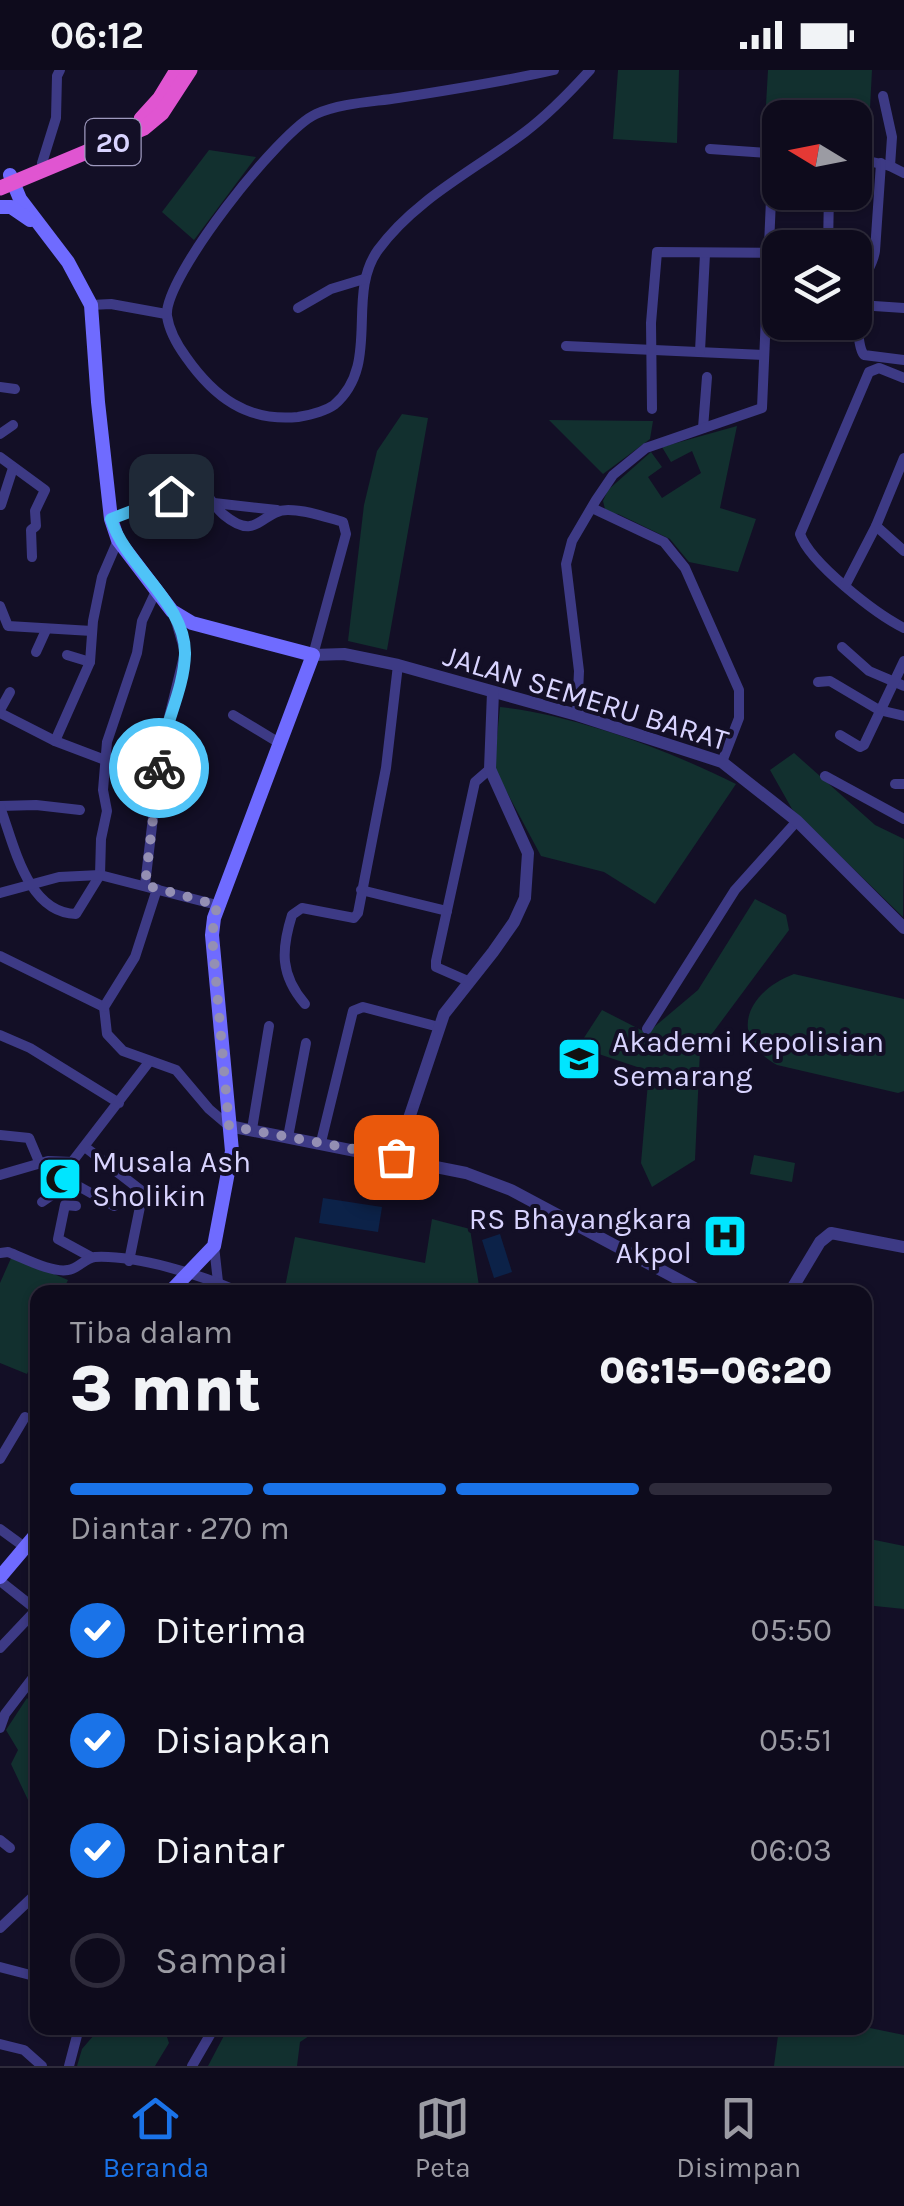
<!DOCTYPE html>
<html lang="id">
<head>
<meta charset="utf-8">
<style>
	body { margin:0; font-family:Karla,sans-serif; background:#171425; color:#f1f3f6; height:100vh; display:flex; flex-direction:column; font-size:38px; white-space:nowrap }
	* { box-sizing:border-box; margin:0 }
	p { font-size:32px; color:#9b9ba3 }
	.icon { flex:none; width:55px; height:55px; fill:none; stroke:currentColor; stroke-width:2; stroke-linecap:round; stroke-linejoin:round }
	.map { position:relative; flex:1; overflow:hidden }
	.side { position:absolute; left:30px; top:1215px; width:842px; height:750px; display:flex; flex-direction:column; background:#0e0b1c; border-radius:20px; box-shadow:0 2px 8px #0004,0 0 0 2px #2e2b3b }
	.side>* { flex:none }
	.needle { width:65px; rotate:280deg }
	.buttons { position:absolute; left:762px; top:30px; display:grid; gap:20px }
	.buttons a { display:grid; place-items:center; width:110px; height:110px; border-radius:20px; background:#0e0b1c; box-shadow:0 2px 8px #0004,0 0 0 2px #2e2b3b; font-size:50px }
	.pin { position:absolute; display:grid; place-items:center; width:85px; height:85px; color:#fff; margin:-42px; border-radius:20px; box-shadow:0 5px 15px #0006 }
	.courier { position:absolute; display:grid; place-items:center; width:100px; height:100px; margin:-50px; border:8px solid #4fc3f7; border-radius:50%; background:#fff; color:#222; box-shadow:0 2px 12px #0007 }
	.headline em { font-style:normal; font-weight:800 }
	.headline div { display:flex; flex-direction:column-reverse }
	.headline { display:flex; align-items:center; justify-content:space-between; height:170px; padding:0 40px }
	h1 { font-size:65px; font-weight:800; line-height:75px }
	.bar { display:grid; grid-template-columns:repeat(4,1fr); gap:15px 10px; align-content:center; height:120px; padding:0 40px }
	.bar i { height:12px; border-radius:8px; background:#2e2b3b }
	.bar .on { background:#1a73e8 }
	.bar p { grid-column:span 4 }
	ol { padding:0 40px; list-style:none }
	li { display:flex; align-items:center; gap:30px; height:110px }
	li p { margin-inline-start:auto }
	li .icon { padding:10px; border-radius:50%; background:#1a73e8; color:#fff; stroke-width:4 }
	li:last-child { color:#9b9ba3 }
	li i { width:55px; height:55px; border:5px solid #2e2b3b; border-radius:50% }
	.status { display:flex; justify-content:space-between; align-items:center; height:70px; padding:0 50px; background:#0e0b1c; direction:ltr }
	.status svg { height:28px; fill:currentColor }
	.tabs { display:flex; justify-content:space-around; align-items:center; height:140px; border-top:2px solid #2e2b3b; background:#0e0b1c; font-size:28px; color:#9b9ba3 }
	.tabs a { display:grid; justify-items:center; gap:5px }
	.tabs .on { color:#1a73e8 }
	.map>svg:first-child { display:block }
	.green { fill:#12302f }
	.water { fill:#0c2248 }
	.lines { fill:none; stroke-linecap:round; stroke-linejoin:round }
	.minor { stroke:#3d3a85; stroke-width:10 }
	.tertiary { stroke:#3d3a85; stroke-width:12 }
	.secondary { stroke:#6f6bff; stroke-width:14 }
	.trunk { stroke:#e055d1; stroke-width:15 }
	.done { stroke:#948fb3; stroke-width:10; stroke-dasharray:0 18 }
	.route { stroke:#4fc3f7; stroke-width:12 }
	.labels { text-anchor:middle; stroke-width:8; stroke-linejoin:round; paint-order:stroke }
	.shield { fill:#130f26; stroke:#9e99be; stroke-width:2.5 }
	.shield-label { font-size:28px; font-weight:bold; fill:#d9d4ff }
	.street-label { font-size:30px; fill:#d9d4ff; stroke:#130f26 }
	.poi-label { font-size:30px; fill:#d9d4ff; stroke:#130f26; text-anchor:start }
</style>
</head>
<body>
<div class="status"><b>06:12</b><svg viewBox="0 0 49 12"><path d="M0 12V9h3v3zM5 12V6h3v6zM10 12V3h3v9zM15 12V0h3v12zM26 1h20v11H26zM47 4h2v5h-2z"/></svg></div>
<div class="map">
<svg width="904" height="1996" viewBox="0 0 904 1996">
	<rect width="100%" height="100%" fill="#130f26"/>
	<!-- green -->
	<g class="green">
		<path d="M618,0H679L677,73L613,69Z"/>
		<path d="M768,0H872L868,76H855V48H780V71L764,70Z"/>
		<path d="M209,80L256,87L194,170L162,142Z"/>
		<path d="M402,344L428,348L387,580L348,571L364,435L377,381Z"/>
		<path d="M549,350L653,351L650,369L603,404Z"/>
		<path d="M737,356L720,438L756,449L738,502L689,492L670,469L618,444L606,443L603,431L608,420L651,382L662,397L648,407L662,428L701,403L692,381L671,392L662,377Z"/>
		<path d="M500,637C575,645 668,680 736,714L655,834L604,802L541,786L494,698Z"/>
		<path d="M794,683L875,755L904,769L903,847L792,739L770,700Z"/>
		<path d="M755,829L786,845L789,860L700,980L695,1090L652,1117L641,1093L649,1001L578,977L602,940L647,963L698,920Z"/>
		<path d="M794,904L904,929V1021L898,1023L777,995C726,966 748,921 794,904Z"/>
		<path d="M754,1085L795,1093L792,1112L750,1104Z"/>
		<path d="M432,1149L470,1159L480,1222H284L295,1167L425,1193Z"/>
		<path d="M12,1186L68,1210L62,1222H38L37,1280L27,1304L0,1293V1213Z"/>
		<path d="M865,1468L904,1476V1539L865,1535Z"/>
		<path d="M27,1628L37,1638V1749L11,1694L18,1680L6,1660Z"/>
		<path d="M865,1957L904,1965V1996H774L779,1958Z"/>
		<path d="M100,1958H164L169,1973L155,1996H77L82,1979Z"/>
		<path d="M228,1958H321L300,1972L297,1996H208Z"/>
	</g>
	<!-- water -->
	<g class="water">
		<path d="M323,1128L382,1137L378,1162L319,1153Z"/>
		<path d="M500,1164L512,1202L494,1208L482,1170Z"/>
	</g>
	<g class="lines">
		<!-- minor -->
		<g class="minor">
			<path d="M554,0C502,12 450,20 398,28C372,32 341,33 316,44C280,60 163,208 167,246C169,260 178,276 186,287C214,327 247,352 298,347C310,345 324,342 334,335C382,294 345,226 378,180C415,129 476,99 525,62C549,44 570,22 590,0"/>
			<path d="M883,26L892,67L890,96"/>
			<path d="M710,79L780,84"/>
			<path d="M855,88L890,96L904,103"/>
			<path d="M42,93L56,48L57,6L60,0"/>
			<path d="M881,93L875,181C873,194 867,201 862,212C856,225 856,275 864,285L904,290"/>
			<path d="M828,178L829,122"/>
			<path d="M91,235L111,234L166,244"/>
			<path d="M859,235L904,238"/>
			<path d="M298,238L331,219L364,209"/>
			<path d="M566,276L764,285"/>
			<path d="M700,281L705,184"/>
			<path d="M904,308L879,298L869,302L800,464C810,493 876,544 904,558"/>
			<path d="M0,317L15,319"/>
			<path d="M652,339L651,253L657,182L780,183"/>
			<path d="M703,358L707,307"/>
			<path d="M0,364L13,355"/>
			<path d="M0,387L45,420L35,441L36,456L31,460L32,487"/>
			<path d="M214,433L277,440"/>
			<path d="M1,435L13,398"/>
			<path d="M592,438L664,472L685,498L739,620V648L722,692"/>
			<path d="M111,449L198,415C208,424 214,437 224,445C258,473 261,440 288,440C307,440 325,447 343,452L346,464L313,585"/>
			<path d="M876,456L904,481"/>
			<path d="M845,516L876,456L904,388"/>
			<path d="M0,536L8,556L92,561"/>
			<path d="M842,577L869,601L904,616"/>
			<path d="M36,582L46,560"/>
			<path d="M67,585L90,592"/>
			<path d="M818,612L830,611L879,640L904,646"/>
			<path d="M0,640L10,622"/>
			<path d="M0,643L55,671L105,690L160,689"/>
			<path d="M233,645L281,674"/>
			<path d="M577,645L579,601L566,494L572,471L596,430L613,405L646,378L762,338L773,83"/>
			<path d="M840,665L860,677L864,675L904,591"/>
			<path d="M55,671L90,592L93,551L102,507L118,470"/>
			<path d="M825,706L904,749"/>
			<path d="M895,714H904"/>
			<path d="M0,736L36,735L80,740"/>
			<path d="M0,737C14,774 27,843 76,844L100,805L101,769L107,741L103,720L107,672L137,583L142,551L156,521"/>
			<path d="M145,815L161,680L185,582L173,541"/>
			<path d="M361,820L447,841"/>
			<path d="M0,823L59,807L100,805L217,835"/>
			<path d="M0,886L104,937"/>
			<path d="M468,911L436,897V891L475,712L490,699"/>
			<path d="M305,934C280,905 281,880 292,845L302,838L349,847L354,848L358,843L386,698L398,595"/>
			<path d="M104,937L107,964L123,981L176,1000L209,1039L229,1056"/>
			<path d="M104,937L135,887L157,819"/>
			<path d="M647,959L735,820L797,751"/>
			<path d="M0,965L30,978L119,1033"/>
			<path d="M252,1059L269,956"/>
			<path d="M0,1065L29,1068L40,1094"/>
			<path d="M288,1067L306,973"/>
			<path d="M321,1072L353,941L363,937L439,957"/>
			<path d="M85,1077L143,1122L129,1191"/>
			<path d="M70,1094L71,1112L114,1136"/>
			<path d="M0,1105L48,1091L72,1092L149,992"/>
			<path d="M42,1132L71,1112"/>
			<path d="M76,1136L65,1135L58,1169L91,1187"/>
			<path d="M214,1176L218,1212"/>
			<path d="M0,1183L8,1182C24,1188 51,1203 68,1200C78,1199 85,1188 95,1187C137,1185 202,1205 239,1222"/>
			<path d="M0,1389L25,1347"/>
			<path d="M0,1459L26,1478"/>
			<path d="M0,1511L38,1541"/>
			<path d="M0,1578L36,1540"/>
			<path d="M0,1658L5,1644L38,1601"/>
			<path d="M0,1770L10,1778"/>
			<path d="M0,1858L38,1822"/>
			<path d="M0,1897L38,1907"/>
			<path d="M0,1974L24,1980L42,1996"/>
			<path d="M69,1996L79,1958"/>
			<path d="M192,1996L214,1958"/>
		</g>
		<!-- tertiary -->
		<g class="tertiary">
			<path d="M313,585L344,584L398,595L577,645L722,692L797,751L904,858"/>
			<path d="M229,1056L466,1103L511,1120L702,1222"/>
			<path d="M396,1087L444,944L493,882L514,852L525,828L528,783L490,699L493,622"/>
			<path d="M790,1222L820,1172L831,1163L904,1177"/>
		</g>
		<!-- secondary -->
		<g class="secondary">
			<path d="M10,105L20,129L68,192L91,235L98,332L111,449L118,470L172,541L192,553L313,585L214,848L212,865L232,1081L214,1176L170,1222"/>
			<path d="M0,137H11L30,150"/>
			<path d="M0,1507L38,1462"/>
		</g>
		<!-- trunk -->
		<g class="trunk">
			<path d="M141,49L160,28L177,0"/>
			<path d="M0,118L144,58L162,43L190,0"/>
		</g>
	</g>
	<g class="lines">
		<!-- done -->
		<path class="done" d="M159,698L145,815L217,835L212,865L229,1056L396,1087"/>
		<!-- route -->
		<path class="route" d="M159,698C161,659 184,623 185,584C186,533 126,497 111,449L171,426"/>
	</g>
	<!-- icons -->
	<defs>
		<symbol id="university-square" viewBox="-11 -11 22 22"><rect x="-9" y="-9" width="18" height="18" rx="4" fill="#00e5ff" stroke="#130f26"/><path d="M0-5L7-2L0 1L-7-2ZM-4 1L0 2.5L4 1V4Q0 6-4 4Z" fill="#111"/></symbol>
		<symbol id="mosque-square" viewBox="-11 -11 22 22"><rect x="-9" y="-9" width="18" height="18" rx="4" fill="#00e5ff" stroke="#130f26"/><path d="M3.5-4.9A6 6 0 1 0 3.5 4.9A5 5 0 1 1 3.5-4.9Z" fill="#111"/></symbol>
		<symbol id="hospital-square" viewBox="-11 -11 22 22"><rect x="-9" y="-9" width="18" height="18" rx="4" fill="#00e5ff" stroke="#130f26"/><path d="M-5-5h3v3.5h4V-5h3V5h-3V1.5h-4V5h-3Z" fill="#111"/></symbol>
	</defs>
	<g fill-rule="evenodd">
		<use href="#university-square" x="554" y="964" width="50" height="50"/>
		<use href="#mosque-square" x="35" y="1084" width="50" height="50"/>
		<use href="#hospital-square" x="700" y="1141" width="50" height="50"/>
	</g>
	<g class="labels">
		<!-- shield labels -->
		<rect class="shield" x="85.5" y="49" width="55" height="46" rx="8"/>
		<g class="shield-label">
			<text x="113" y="82">20</text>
		</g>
		<!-- street labels -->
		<g class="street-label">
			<text transform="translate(586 628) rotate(17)" y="10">JALAN SEMERU BARAT</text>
		</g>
		<!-- poi labels -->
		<g class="poi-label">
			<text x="612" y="982">Akademi Kepolisian<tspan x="612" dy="34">Semarang</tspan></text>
			<text x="92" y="1102">Musala Ash<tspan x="92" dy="34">Sholikin</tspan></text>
			<text x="692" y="1159" text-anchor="end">RS Bhayangkara<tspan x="692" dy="34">Akpol</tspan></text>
		</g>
	</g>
</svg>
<div class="buttons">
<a><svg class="needle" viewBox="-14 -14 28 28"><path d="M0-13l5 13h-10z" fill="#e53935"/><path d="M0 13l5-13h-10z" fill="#9b9ba3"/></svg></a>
<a><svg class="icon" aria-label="layers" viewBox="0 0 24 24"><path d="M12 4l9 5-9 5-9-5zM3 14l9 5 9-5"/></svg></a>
</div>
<div class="pin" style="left:396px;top:1087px;background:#ea580c"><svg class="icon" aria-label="bag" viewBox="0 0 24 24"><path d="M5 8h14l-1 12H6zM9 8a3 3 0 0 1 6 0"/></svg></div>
<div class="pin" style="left:171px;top:426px;background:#1f2937"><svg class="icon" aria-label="home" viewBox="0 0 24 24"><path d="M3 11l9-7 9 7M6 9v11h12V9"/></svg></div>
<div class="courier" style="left:159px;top:698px"><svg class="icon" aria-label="bike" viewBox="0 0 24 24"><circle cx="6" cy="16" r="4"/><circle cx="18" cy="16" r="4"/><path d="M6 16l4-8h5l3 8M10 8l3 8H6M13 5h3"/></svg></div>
<section class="side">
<div class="headline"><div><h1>3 mnt</h1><p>Tiba dalam</p></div><em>06:15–06:20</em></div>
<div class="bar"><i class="on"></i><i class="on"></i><i class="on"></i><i></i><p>Diantar · 270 m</p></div>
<ol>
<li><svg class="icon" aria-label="check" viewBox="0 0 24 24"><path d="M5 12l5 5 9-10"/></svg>Diterima<p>05:50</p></li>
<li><svg class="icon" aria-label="check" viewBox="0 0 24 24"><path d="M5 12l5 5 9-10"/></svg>Disiapkan<p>05:51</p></li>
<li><svg class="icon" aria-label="check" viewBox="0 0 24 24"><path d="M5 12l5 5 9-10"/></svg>Diantar<p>06:03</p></li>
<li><i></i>Sampai</li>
</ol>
</section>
</div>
<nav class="tabs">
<a class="on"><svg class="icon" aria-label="home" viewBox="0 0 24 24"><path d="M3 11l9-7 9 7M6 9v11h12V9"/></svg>Beranda</a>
<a><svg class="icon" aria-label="map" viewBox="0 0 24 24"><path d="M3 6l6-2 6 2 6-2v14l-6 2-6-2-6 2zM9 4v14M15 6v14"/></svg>Peta</a>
<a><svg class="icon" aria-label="saved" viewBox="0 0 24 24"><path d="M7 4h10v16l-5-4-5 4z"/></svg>Disimpan</a>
</nav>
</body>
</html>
